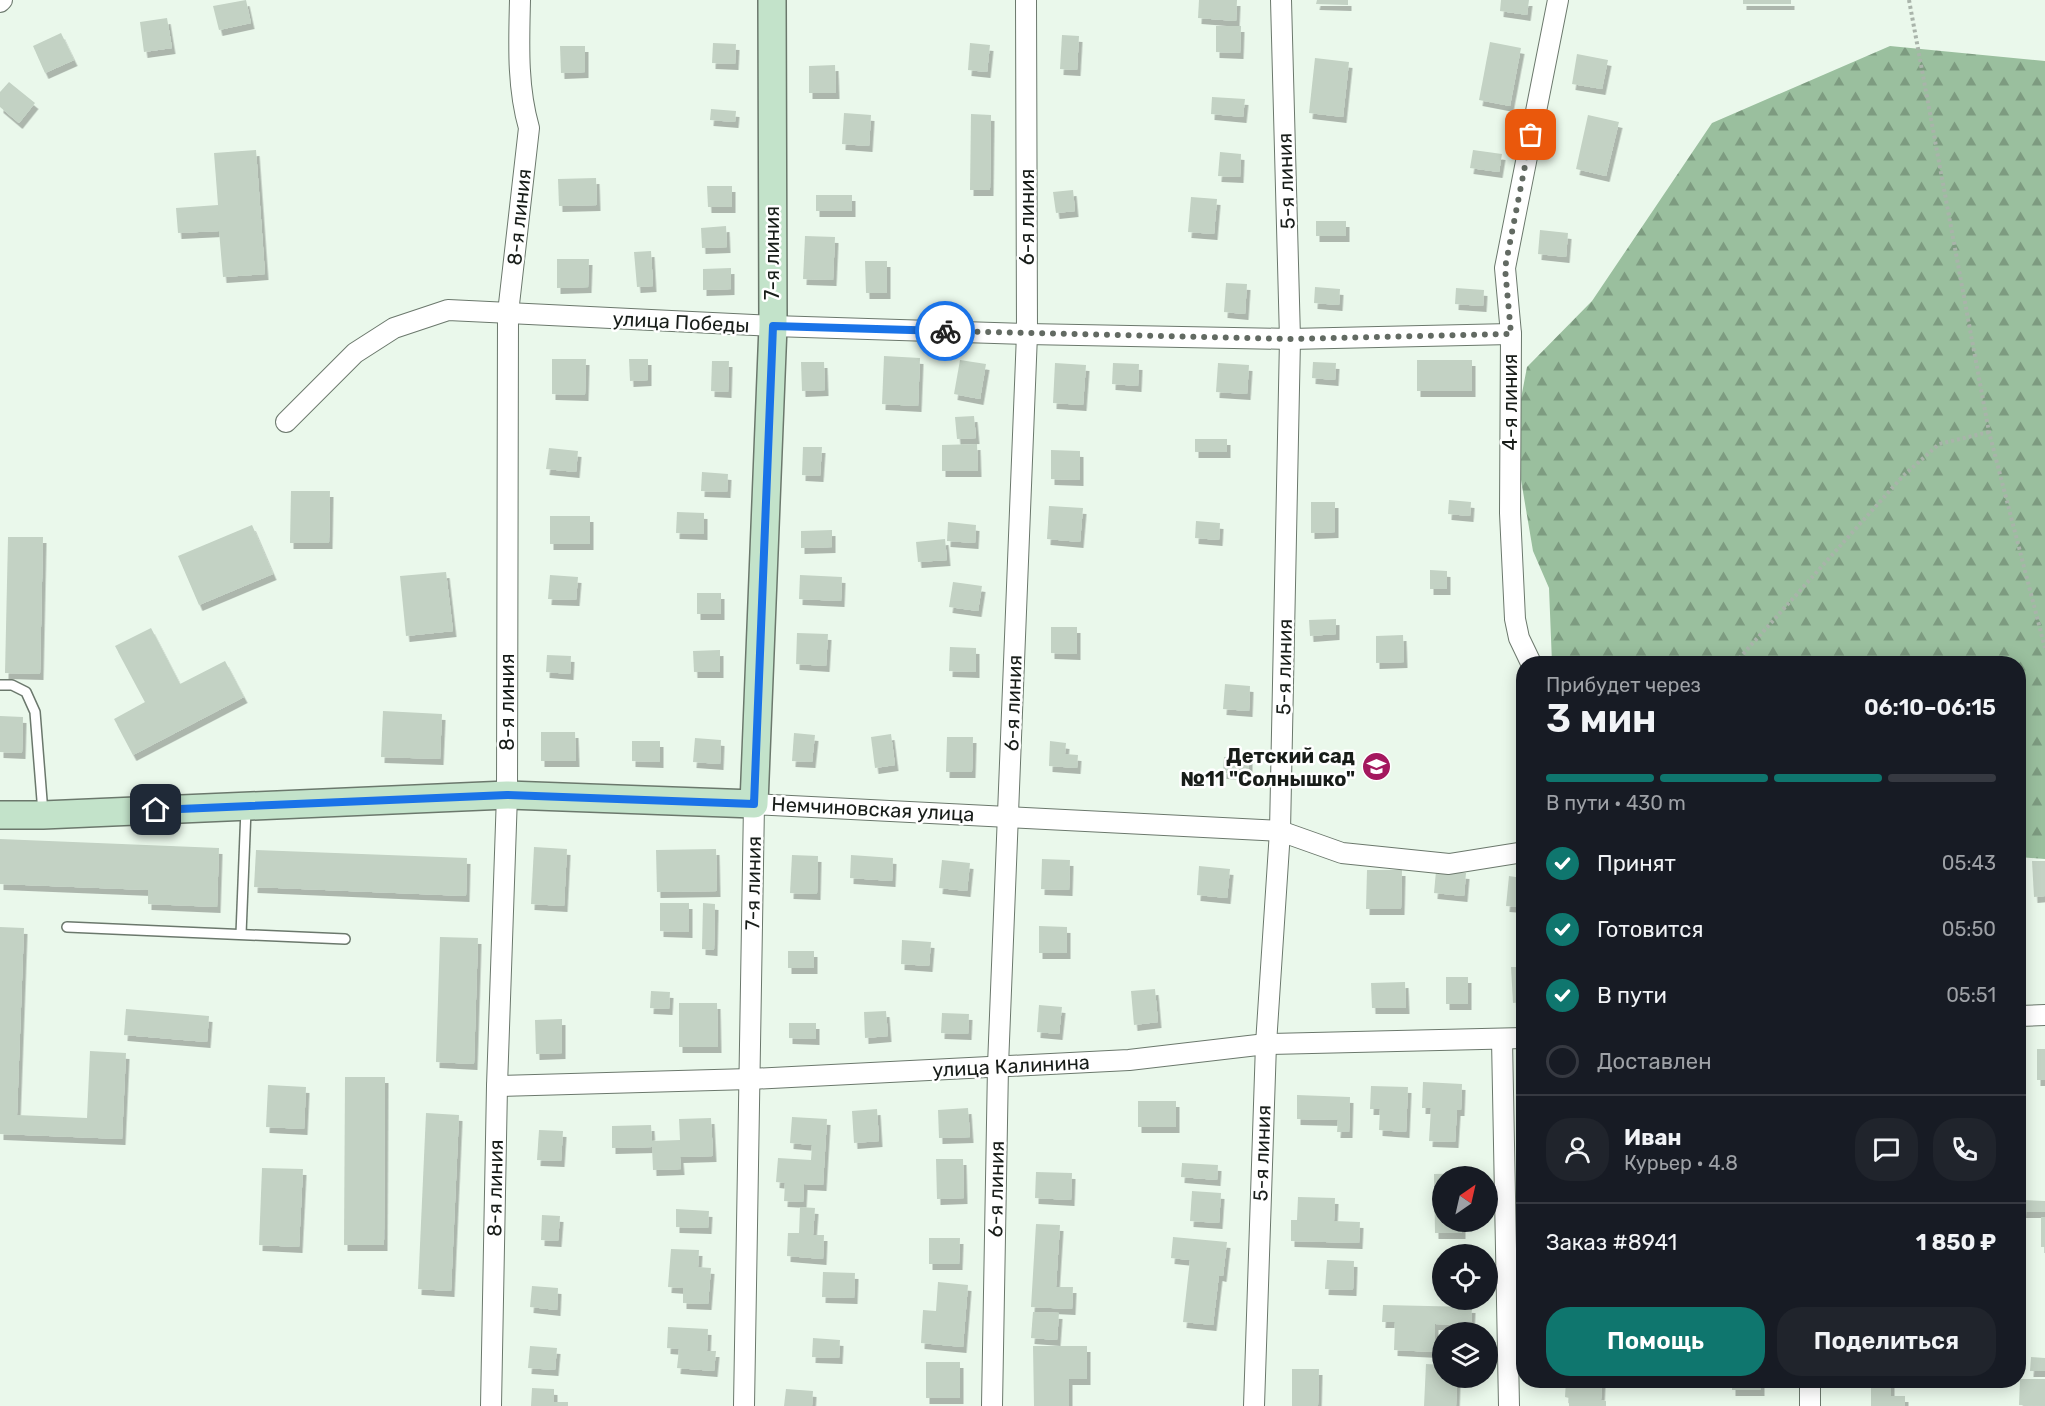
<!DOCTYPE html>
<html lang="ru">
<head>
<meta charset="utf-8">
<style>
	body { margin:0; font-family:Rubik,sans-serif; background:#20242c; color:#f1f3f6; height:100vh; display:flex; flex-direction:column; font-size:22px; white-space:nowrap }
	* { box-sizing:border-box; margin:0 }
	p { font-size:20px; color:#9ea1a6 }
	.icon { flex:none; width:33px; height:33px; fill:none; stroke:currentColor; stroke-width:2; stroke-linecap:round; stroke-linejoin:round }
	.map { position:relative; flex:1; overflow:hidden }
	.panel { position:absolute; left:1516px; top:656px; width:510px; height:732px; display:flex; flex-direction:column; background:#171b24; border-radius:24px; box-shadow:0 3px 15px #0003 }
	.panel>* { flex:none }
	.needle { width:39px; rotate:34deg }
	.buttons { position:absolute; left:1432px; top:1166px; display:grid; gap:12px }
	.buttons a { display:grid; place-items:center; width:66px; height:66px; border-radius:50%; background:#171b24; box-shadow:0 3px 15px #0003; font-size:30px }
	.pin { position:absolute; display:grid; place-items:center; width:51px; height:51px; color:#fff; margin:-26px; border-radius:12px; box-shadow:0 3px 9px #0006 }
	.courier { position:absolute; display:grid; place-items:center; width:60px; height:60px; margin:-30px; border:4px solid #1a73e8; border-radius:50%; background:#fff; color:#222; box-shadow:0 2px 8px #0007 }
	.overview em { font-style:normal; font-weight:600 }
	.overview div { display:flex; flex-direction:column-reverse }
	.overview { display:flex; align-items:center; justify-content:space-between; height:102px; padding:0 30px }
	h1 { font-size:39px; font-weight:600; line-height:45px }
	.bar { display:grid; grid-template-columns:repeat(4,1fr); gap:9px 6px; align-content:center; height:72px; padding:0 30px }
	.bar i { height:8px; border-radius:4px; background:#363941 }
	.bar .selected { background:#0f766e }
	.bar p { grid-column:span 4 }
	.line { display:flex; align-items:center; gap:15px; padding:0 30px; border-top:2px solid #363941 }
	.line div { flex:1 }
	.round { display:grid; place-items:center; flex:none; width:63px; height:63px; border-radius:24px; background:#20242c }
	ol { padding:0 30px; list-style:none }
	li { display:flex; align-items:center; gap:18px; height:66px }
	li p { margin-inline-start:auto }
	li .icon { padding:6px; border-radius:50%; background:#0f766e; color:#fff; stroke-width:4 }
	li:last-child { color:#9ea1a6 }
	li i { width:33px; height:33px; border:3px solid #363941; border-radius:50% }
	.action { display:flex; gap:12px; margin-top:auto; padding:12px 30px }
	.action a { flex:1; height:69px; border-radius:24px; background:#0f766e; color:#fff; font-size:24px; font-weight:600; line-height:69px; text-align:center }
	.action a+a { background:#20242c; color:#f1f3f6 }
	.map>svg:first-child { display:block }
	.forest { fill:url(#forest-firs) }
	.building { fill:#c3d2c4; filter:url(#shadow) }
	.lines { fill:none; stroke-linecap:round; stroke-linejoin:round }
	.lane-casing { stroke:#6b786c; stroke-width:12 }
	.street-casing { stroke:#6b786c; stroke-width:22 }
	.secondary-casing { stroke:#6b786c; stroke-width:30 }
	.path { stroke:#a9b4aa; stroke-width:4; stroke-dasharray:3 3; stroke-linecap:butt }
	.lane { stroke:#fff; stroke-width:9 }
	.street { stroke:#fff; stroke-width:20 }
	.secondary { stroke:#c3e3ca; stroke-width:27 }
	.done { stroke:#626a62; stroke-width:6; stroke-dasharray:0 10.8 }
	.route { stroke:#1a73e8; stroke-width:8 }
	.labels { text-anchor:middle; stroke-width:5; stroke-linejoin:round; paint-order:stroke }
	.street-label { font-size:20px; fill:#181d19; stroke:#fff }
	.poi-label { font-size:20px; font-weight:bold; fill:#181d19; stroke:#fff; text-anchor:end }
</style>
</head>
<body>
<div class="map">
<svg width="2045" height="1406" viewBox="0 0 2045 1406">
	<defs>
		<pattern id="forest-firs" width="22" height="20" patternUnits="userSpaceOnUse" patternTransform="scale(1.5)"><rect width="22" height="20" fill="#9abf9e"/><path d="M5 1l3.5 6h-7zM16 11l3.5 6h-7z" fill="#7d9b80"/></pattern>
		<filter id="shadow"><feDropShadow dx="3.5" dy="6" stdDeviation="0" flood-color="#0004"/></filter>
	</defs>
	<rect width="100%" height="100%" fill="#eaf8eb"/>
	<!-- forest -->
	<path class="forest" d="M1890,46L2045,61V859L2019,857V663H1552L1549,588L1533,551L1519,468V409L1527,367L1592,301L1712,123Z"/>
	<!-- building -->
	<g class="building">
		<path d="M246,0L251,23L219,30L213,6Z"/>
		<path d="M1199,0H1237L1236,21L1198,18Z"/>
		<path d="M1317,0H1348V5L1316,4Z"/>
		<path d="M1501,0H1529L1527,15L1500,11Z"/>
		<rect x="1743" y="0" width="48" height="4"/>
		<path d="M167,18L172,48L144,52L140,22Z"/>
		<path d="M1216,26H1241L1240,53L1216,52Z"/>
		<path d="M61,33L74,60L45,73L33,46Z"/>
		<path d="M1062,35L1079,36L1077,70L1060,69Z"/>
		<path d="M1490,42L1521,48L1510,106L1479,100Z"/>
		<path d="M713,43L736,44L735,64L712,63Z"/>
		<path d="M970,43L990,45L987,72L968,70Z"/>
		<path d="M560,46H585V72L561,73Z"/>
		<path d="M1577,54L1608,60L1602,89L1572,84Z"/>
		<path d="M1315,58L1349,62L1343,117L1309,113Z"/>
		<path d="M835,65L836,93H809V66Z"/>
		<path d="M9,82L35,103L19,123L0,107V92Z"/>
		<path d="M1212,97L1245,99L1243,117L1211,114Z"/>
		<path d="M711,109L736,111L735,122L710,120Z"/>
		<path d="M844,113L871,115L869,146L842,144Z"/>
		<path d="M971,114L991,115L990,190H970Z"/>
		<path d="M1588,115L1619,122L1606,176L1576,169Z"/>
		<path d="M256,150L265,274L223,277L219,231L178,233L176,208L218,205L214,153Z"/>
		<path d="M1473,150L1502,154L1499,172L1470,168Z"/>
		<path d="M1220,152L1241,154L1240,177L1218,176Z"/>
		<path d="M596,178L597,205L559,206L558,179Z"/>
		<path d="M707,186H732V207H708Z"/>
		<path d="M1073,190L1075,211L1056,213L1053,192Z"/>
		<rect x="816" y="195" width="36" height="16"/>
		<path d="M1191,197L1217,199L1214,234L1188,232Z"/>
		<rect x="1316" y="221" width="30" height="15"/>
		<path d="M726,226L727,247L702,248L701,228Z"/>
		<path d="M1540,230L1568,233L1566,257L1538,254Z"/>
		<path d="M805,236L835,237L833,280L803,279Z"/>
		<path d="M651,251L653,286L637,287L634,252Z"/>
		<path d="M557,259H589L588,287L557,288Z"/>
		<path d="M865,261H887V293H866Z"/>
		<path d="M731,268V289L703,290V269Z"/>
		<path d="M1226,283L1247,284L1245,314L1224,312Z"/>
		<path d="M1315,287L1340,289L1339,305L1314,303Z"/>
		<path d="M1456,288L1484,290L1483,306L1455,304Z"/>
		<path d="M884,356L920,358L918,406L882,404Z"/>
		<path d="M552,359H586L585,395L552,394Z"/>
		<path d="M629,359H648V380L630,381Z"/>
		<path d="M960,360L986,364L980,399L954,394Z"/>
		<rect x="1417" y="360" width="55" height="31"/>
		<path d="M712,361H729L728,392L711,391Z"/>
		<path d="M801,362H824L825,390L802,391Z"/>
		<path d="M1313,362L1336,363L1335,380L1312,378Z"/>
		<path d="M1055,363L1086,365L1083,405L1053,403Z"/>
		<path d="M1113,363L1139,364L1138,386L1112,384Z"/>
		<path d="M1218,363L1249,365L1247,394L1216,392Z"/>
		<path d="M974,416L976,438L957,439L955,417Z"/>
		<rect x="1195" y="439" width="32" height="13"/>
		<path d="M977,444L978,471H942V445Z"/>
		<path d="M803,447H822L820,476L802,475Z"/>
		<path d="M549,448L578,451L576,472L546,469Z"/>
		<path d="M1051,450L1080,451V480L1051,479Z"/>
		<path d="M702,472L728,474L727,492L701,491Z"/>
		<path d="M291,491H330L329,543H290Z"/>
		<path d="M1449,500L1471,502L1470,516L1448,514Z"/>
		<path d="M1311,502H1335V532L1311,533Z"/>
		<path d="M1049,506L1083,508L1080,542L1047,539Z"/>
		<path d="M677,512L704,513V534L676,533Z"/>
		<rect x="550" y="516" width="40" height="28"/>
		<path d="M1196,521L1220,523L1219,540L1195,538Z"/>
		<path d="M948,522L976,525L975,543L947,541Z"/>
		<path d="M252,525L273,574L199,605L178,556Z"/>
		<path d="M832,530V547L801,548V531Z"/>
		<path d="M8,537H43L40,674L5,673Z"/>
		<path d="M945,539L947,560L918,562L916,542Z"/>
		<path d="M1430,570L1447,571V589H1430Z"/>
		<path d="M446,572L453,631L406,636L400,576Z"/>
		<path d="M550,575L578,577L576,600L548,599Z"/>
		<path d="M800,575L842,577L841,601L799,599Z"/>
		<path d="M953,582L982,586L978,611L949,607Z"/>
		<rect x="697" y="593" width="24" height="21"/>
		<path d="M1336,619V634L1310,636L1309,620Z"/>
		<path d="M1051,627H1077V654L1051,653Z"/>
		<path d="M151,628L180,684L225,661L244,697L133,755L114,719L145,702L115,646Z"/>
		<path d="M797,633L828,634L826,666L796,664Z"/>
		<path d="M1403,635L1404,662L1376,663V636Z"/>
		<path d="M950,647L976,648V672L949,671Z"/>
		<path d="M720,650V672H694L693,651Z"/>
		<path d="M547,655L571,656L570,674L546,672Z"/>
		<path d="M1225,684L1250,686L1249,711L1223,709Z"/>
		<path d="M383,711L442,714L440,759L381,757Z"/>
		<path d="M0,716L23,717L22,753L0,752Z"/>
		<path d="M541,732H575L576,761H541Z"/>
		<path d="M794,733L815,735L812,762L792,761Z"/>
		<path d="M891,734L895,765L875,768L871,737Z"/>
		<path d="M947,737H973L972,772H946Z"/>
		<path d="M695,738L721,740L720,764L693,762Z"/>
		<path d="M632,741H660V762L632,761Z"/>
		<path d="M1050,741L1066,743L1065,754L1078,755L1077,768L1049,766Z"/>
		<path d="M1224,757L1249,758V774L1223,773Z"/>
		<path d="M0,839L219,848L217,907L148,904V890L0,884Z"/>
		<path d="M534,847L567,849L564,906L531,904Z"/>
		<path d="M716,849L717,891L657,892L656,850Z"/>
		<path d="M256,850L467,858L466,896L254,887Z"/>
		<path d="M792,855L818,856L817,894L790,893Z"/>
		<path d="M851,855L893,858L892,881L850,878Z"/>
		<path d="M1042,859L1070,860L1069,890L1041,889Z"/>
		<path d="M942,860L970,863L967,891L939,888Z"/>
		<path d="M2032,861H2045V896L2034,897Z"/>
		<path d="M1199,866L1230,869L1227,898L1197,895Z"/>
		<path d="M1367,870H1402L1401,909H1366Z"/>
		<path d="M1436,871L1466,873L1464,896L1434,893Z"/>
		<path d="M1509,876L1522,878L1519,907L1506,906Z"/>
		<path d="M660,903H689V932L660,931Z"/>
		<path d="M703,903L715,904L714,950L702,949Z"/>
		<path d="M1039,926L1067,927V953H1039Z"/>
		<path d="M0,927L24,928L17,1115L87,1118L90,1051L126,1053L122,1139L0,1134Z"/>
		<path d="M440,937L478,938L474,1064L436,1062Z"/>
		<path d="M902,940L931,942L929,966L901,964Z"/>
		<rect x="788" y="951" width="26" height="17"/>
		<path d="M1511,967H1524V1002L1513,1003Z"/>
		<rect x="1446" y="977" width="22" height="27"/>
		<path d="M1405,982L1406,1008H1372L1371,983Z"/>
		<path d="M1155,989L1158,1022L1134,1025L1131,991Z"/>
		<path d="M651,991L670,992L669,1009L650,1008Z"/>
		<path d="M679,1003H717L718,1047H679Z"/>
		<path d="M1039,1005L1062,1007L1059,1034L1037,1032Z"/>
		<path d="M126,1009L209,1016L207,1042L124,1035Z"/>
		<path d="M886,1011L888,1036L865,1038L864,1012Z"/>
		<path d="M942,1013L969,1014L968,1034L941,1033Z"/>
		<path d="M562,1019V1053L536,1054L535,1020Z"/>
		<path d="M789,1023H816V1039L789,1038Z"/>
		<rect x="2037" y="1049" width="8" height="31"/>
		<path d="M345,1077H385L384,1245H344Z"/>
		<path d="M1423,1082L1462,1084L1461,1110H1457L1455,1142L1429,1141L1431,1108H1422Z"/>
		<path d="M268,1085L306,1087L304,1129L266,1127Z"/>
		<path d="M1371,1086L1408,1087L1406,1132L1379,1130L1380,1109H1370Z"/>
		<path d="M1297,1095L1350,1097L1349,1132H1337L1338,1120L1297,1119Z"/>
		<rect x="1138" y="1101" width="38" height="26"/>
		<path d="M968,1108L970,1137L939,1138L938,1110Z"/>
		<path d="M877,1109L879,1141L854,1143L852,1111Z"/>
		<path d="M426,1113L459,1115L451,1291L418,1289Z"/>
		<path d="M792,1117L827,1119L823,1185L804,1184L803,1202L784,1201L785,1183L776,1182L778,1158L811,1160L812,1145L790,1143Z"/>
		<path d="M711,1118L713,1156L680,1157L681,1169L653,1170L652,1147L612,1148V1126L651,1125L652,1141L680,1140L679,1119Z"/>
		<path d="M539,1130L563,1131L561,1161L537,1160Z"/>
		<path d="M936,1159H963L964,1198L937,1199Z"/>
		<path d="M1182,1163L1218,1165L1217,1180L1181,1177Z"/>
		<path d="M262,1168L303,1169L299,1247L259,1245Z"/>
		<path d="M1036,1172L1072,1173L1071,1200L1035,1198Z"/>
		<path d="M1472,1173V1176H1443V1221H1462V1233H1435L1434,1174Z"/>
		<path d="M1192,1191L1221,1193L1219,1223L1190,1221Z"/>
		<path d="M1298,1197L1335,1198L1334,1221L1360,1222L1359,1243L1291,1241V1220H1297Z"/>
		<path d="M2023,1200L2045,1201V1212H2022Z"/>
		<path d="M800,1207L815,1208L813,1235H824L823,1259L787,1256L788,1233H799Z"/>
		<path d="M676,1209L709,1211L708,1228L676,1227Z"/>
		<path d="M542,1215L560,1216L558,1241L541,1240Z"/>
		<rect x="2041" y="1217" width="4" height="30"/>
		<path d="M1036,1224L1060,1225L1056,1287H1073L1072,1309L1031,1307Z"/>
		<path d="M1173,1237L1227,1242L1223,1276L1219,1275L1213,1325L1183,1322L1190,1260L1171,1258Z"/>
		<path d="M929,1238H960L959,1264H929Z"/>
		<path d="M671,1249L699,1250L698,1267L711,1268L708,1304L683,1303V1288L668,1287Z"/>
		<path d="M1327,1260L1354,1261L1353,1290L1325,1289Z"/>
		<path d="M823,1272L855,1273L854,1298L822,1297Z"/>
		<path d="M938,1282L968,1285L963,1347L921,1343L923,1310L936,1311Z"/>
		<path d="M532,1286L558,1288L557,1310L530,1307Z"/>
		<path d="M1383,1305L1472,1307L1471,1325L1435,1324V1352L1394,1350L1395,1322H1382Z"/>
		<path d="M1033,1312L1059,1313L1057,1340L1031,1338Z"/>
		<path d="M668,1327L708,1329L707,1351H716L714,1371L677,1368L679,1349L667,1348Z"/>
		<path d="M813,1338L840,1340L839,1358L812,1357Z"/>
		<path d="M530,1346L557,1348L555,1370L528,1368Z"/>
		<path d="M1033,1346H1087V1379H1069V1406H1034Z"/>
		<path d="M2031,1357L2045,1358V1371H2030Z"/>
		<rect x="926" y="1362" width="34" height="36"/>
		<path d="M1426,1364L1443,1365V1377H1457L1456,1406H1424Z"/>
		<path d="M1292,1369H1319L1318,1406H1292Z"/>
		<path d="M2020,1379H2045V1406L2019,1405Z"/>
		<path d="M1566,1380H1602L1601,1400L1606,1401V1406H1569V1398L1565,1397Z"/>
		<rect x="1732" y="1380" width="29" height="10"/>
		<path d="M1871,1380H1891V1396H1905V1406H1871Z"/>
		<path d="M532,1388L554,1389V1402H568V1406H531Z"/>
		<path d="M786,1389L813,1391L812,1406H784Z"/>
	</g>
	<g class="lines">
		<defs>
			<g id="lane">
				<path d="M0,685H12L26,692L35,712L43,813"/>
				<path d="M67,927L345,939"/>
				<path d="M241,934L246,809"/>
			</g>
			<g id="street">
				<path d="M0,2L2,0"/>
				<path d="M286,422L355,353L394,328L448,310L773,326L1027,334L1290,339L1511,334"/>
				<path d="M1531,663L1519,638L1515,619L1510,513L1511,334L1505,268L1558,0"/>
				<path d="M2019,1016L2045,1015"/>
				<path d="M1502,1039L1509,1406"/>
				<path d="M497,1086L750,1079L1129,1060L1266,1044L1524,1038"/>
				<path d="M491,1406L497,1086L507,795L508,313L529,128C517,86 519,43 520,0"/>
				<path d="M744,1406L754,804L1280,831L1342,853L1449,864L1524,852"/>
				<path d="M992,1406L998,1066L1027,334L1026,0"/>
				<path d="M1254,1406L1266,1044L1280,831L1290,339L1281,0"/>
				<path d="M1810,1406V1380"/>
			</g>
			<path id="secondary" d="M0,815H43L507,795L754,804L773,326L772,0"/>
		</defs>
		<!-- lane casing -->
		<use href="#lane" class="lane-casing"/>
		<!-- street casing -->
		<use href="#street" class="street-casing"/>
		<!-- secondary casing -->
		<use href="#secondary" class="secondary-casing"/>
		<!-- path -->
		<g class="path">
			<path d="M1909,0L1989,432L2045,648"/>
			<path d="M1735,663L1903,476L1939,444L1989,432"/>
		</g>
		<!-- lane -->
		<use href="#lane" class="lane"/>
		<!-- street -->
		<use href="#street" class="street"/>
		<!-- secondary -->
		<use href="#secondary" class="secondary"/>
	</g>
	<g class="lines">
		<!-- done -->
		<path class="done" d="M945,331L1290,339L1511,334L1505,268L1531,135"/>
		<!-- route -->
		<path class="route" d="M156,810L507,795L754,804L773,326L945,331"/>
	</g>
	<!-- icons -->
	<defs>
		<symbol id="school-disc" viewBox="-11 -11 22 22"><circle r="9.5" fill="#a4185e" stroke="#fff"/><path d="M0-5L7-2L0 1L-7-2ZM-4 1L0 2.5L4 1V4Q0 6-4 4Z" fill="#fff"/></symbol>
	</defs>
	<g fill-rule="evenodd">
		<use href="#school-disc" x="1360" y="750" width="33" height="33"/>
	</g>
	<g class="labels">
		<!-- street labels -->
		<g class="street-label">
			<text transform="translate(1286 181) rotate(-92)" y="7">5-я линия</text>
			<text transform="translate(519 217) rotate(-84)" y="7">8-я линия</text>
			<text transform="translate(1027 217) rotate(-90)" y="7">6-я линия</text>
			<text transform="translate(772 253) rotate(-90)" y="7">7-я линия</text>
			<text transform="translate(681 322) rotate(3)" y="7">улица Победы</text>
			<text transform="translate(1510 402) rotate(-90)" y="7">4-я линия</text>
			<text transform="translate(1284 667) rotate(-89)" y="7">5-я линия</text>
			<text transform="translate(507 702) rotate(-90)" y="7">8-я линия</text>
			<text transform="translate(1013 703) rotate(-88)" y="7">6-я линия</text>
			<text transform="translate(873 809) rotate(3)" y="7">Немчиновская улица</text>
			<text transform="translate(753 883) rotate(-89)" y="7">7-я линия</text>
			<text transform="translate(1011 1066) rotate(-3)" y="7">улица Калинина</text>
			<text transform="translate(1262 1153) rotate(-88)" y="7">5-я линия</text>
			<text transform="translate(495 1188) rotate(-89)" y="7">8-я линия</text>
			<text transform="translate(996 1189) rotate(-89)" y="7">6-я линия</text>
		</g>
		<!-- poi labels -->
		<g class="poi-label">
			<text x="1355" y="763">Детский сад<tspan x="1355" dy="23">№11 "Солнышко"</tspan></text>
		</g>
	</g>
</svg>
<div class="buttons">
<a><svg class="needle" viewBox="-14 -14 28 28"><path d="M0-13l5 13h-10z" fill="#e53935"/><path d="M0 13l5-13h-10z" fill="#9ea1a6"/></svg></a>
<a><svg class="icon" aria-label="locate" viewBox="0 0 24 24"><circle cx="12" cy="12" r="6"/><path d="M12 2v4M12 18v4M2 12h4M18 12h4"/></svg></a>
<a><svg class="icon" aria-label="layers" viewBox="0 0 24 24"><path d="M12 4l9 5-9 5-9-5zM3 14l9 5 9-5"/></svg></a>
</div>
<div class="pin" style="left:1531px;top:135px;background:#ea580c"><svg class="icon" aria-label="bag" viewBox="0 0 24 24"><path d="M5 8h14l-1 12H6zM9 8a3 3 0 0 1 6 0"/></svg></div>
<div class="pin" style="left:156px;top:810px;background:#1f2937"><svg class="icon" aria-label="home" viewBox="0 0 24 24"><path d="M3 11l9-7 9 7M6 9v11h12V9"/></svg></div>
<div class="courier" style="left:945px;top:331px"><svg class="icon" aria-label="bike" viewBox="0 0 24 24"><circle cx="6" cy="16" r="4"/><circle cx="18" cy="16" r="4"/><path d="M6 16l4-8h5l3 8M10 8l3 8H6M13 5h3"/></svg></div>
<section class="panel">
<div class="overview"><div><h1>3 мин</h1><p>Прибудет через</p></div><em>06:10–06:15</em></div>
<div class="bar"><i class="selected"></i><i class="selected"></i><i class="selected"></i><i></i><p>В пути · 430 m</p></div>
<ol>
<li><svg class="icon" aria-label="check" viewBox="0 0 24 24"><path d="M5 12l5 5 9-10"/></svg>Принят<p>05:43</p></li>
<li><svg class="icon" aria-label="check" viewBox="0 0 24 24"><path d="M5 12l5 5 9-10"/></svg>Готовится<p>05:50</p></li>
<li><svg class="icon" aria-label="check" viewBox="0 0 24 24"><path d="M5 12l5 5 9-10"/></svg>В пути<p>05:51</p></li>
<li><i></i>Доставлен</li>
</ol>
<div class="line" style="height:108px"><a class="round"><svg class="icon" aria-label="person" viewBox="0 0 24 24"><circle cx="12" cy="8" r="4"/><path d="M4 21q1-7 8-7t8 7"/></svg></a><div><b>Иван</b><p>Курьер · 4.8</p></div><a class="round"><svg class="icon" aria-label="chat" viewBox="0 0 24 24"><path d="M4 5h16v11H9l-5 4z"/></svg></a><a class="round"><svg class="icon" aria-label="phone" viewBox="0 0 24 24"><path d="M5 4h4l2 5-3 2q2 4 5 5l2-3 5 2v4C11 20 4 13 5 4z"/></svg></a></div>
<div class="line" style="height:78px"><div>Заказ #8941</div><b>1 850 ₽</b></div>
<div class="action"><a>Помощь</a><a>Поделиться</a></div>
</section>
</div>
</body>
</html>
